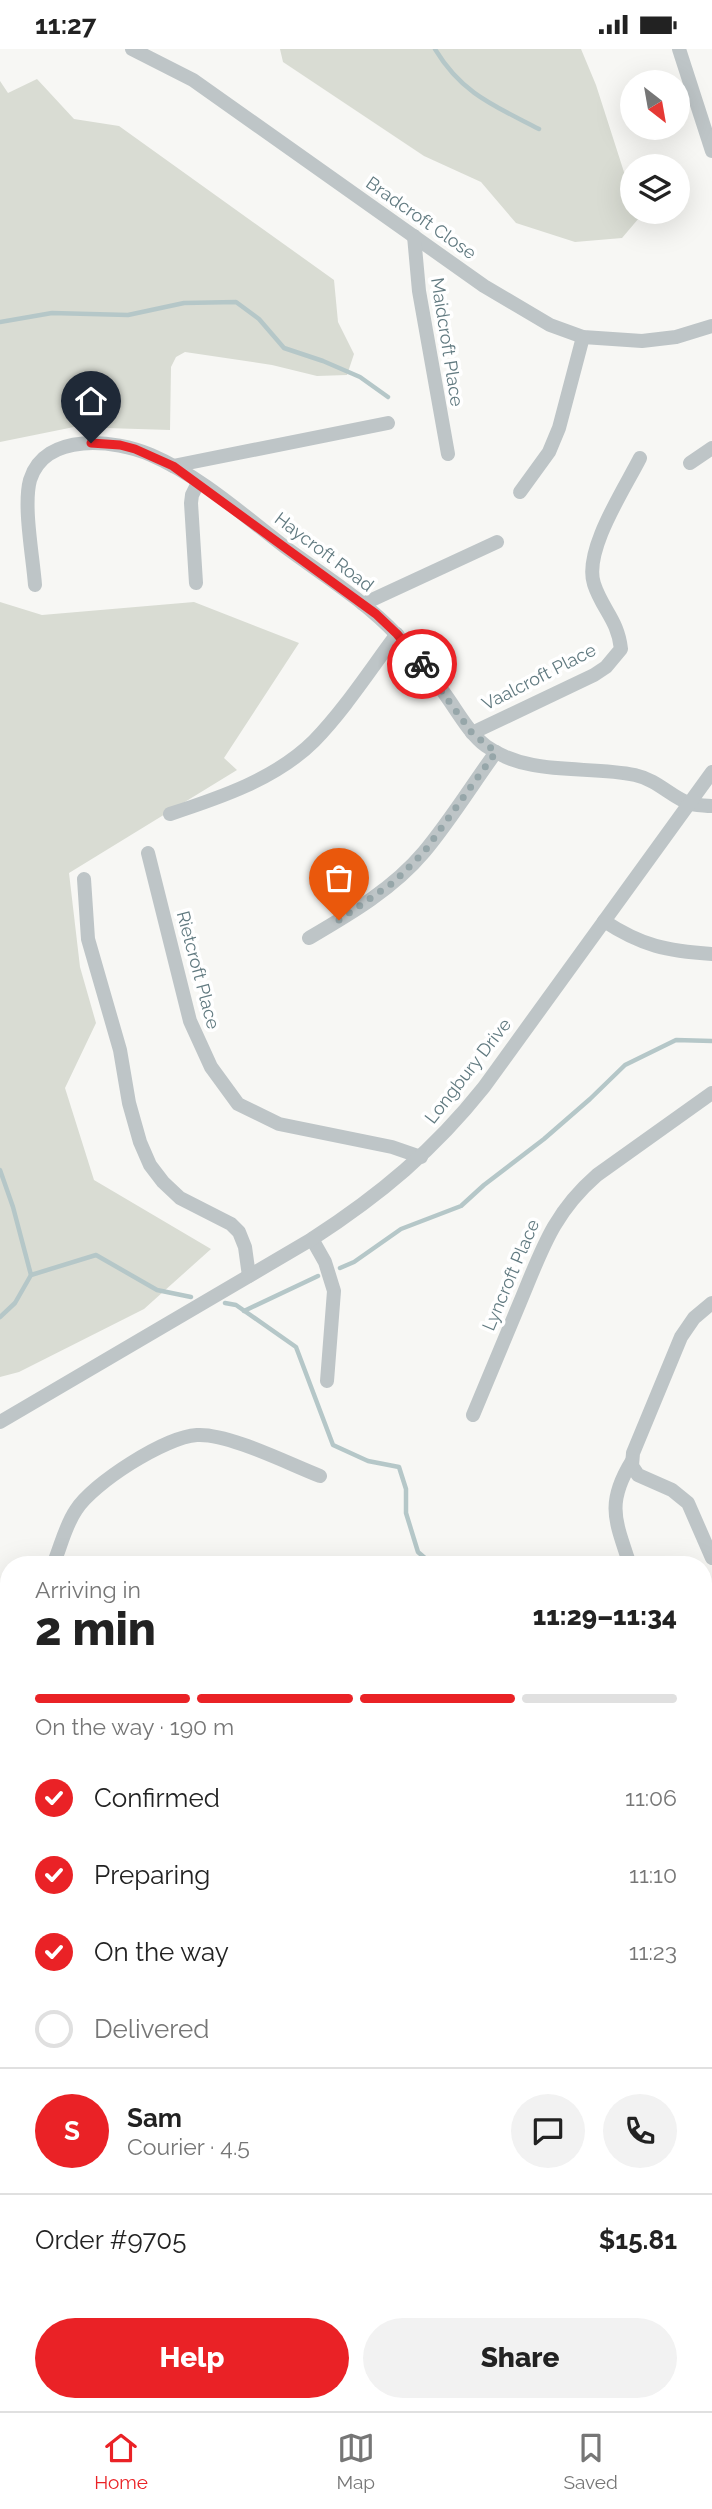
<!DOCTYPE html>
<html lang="en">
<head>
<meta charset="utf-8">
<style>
	body { margin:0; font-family:Raleway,sans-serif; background:#f2f2f2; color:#222; height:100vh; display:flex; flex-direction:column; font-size:26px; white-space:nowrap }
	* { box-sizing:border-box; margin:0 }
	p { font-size:23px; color:#767676 }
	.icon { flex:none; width:38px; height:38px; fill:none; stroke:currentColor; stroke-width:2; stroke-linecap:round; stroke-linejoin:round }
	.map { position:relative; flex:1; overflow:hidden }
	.sheet { position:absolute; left:0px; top:1507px; width:712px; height:856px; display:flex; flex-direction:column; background:#fff; border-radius:28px 28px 0 0; box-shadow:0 7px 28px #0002 }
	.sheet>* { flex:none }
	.needle { width:46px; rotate:149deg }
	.fabs { position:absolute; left:620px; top:21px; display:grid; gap:14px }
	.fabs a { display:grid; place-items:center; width:70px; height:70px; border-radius:50%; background:#fff; box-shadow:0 7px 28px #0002; font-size:35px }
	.pin { position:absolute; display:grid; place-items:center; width:60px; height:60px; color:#fff; margin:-72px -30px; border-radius:50% 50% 50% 0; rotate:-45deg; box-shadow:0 0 7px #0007 }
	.pin .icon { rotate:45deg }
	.courier { position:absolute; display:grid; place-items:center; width:70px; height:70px; margin:-35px; border:5px solid #ea2226; border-radius:50%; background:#fff; color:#222; box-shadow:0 2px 9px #0007 }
	.summary em { font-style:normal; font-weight:800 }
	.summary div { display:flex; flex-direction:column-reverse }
	.summary { display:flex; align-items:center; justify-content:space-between; height:119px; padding:0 35px }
	h1 { font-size:46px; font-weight:800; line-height:52px }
	.bar { display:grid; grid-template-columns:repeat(4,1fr); gap:10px 7px; align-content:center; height:84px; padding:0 35px }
	.bar i { height:9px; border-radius:5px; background:#e0e0e0 }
	.bar .on { background:#ea2226 }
	.bar p { grid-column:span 4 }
	.line { display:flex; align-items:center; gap:18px; padding:0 35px; border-top:2px solid #e0e0e0 }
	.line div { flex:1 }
	.round { display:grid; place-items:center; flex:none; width:74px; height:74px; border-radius:37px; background:#f2f2f2 }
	ol { padding:0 35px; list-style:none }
	li { display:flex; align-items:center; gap:21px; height:77px }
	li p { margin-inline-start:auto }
	li .icon { padding:7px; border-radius:50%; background:#ea2226; color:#fff; stroke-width:4 }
	li:last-child { color:#767676 }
	li i { width:38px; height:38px; border:4px solid #e0e0e0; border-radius:50% }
	.cta { display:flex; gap:14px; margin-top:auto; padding:14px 35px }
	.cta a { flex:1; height:80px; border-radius:42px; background:#ea2226; color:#fff; font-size:28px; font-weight:800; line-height:80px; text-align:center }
	.cta a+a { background:#f2f2f2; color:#222 }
	.status { display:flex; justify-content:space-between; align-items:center; height:49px; padding:0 35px; background:#fff; direction:ltr }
	.status svg { height:19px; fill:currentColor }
	.tabs { display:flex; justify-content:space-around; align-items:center; height:98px; border-top:2px solid #e0e0e0; background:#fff; font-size:19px; color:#767676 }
	.tabs a { display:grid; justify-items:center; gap:4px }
	.tabs .on { color:#ea2226 }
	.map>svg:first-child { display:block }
	.green { fill:#d9dcd3 }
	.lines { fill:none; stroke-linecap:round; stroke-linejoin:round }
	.stream { stroke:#b5c7c8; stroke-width:4.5 }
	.minor { stroke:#bec5c7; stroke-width:14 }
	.done { stroke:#96a6a9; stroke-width:7; stroke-dasharray:0 12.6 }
	.route { stroke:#ea2226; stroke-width:9 }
	.labels { text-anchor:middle; stroke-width:7; stroke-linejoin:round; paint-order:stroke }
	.street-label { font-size:18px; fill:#617a80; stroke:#fff }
</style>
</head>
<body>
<div class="status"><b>11:27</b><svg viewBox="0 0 49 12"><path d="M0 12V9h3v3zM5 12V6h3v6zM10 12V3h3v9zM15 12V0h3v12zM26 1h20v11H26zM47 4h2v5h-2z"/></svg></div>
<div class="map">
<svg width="712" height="2362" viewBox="0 0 712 2362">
	<rect width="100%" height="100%" fill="#f7f7f4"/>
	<!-- green -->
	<g class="green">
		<path d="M280,0H581L596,36L632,148V163H637L639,169L622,189L575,193L516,174L481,133L424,107L283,13Z"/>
		<path d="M37,30L74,70L119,77L334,231L338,273L354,305L347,326L317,327L272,316L185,303L176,308L171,318L170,381L74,378L0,393V32L8,44Z"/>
		<path d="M0,553L42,566L194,553L299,594L224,709L237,721L69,824L80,918L96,974L65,1039L94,1131L211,1200L144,1260L19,1323L0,1328Z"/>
		<path d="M9,1933V1983L0,1988V1939Z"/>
	</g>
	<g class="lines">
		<!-- stream -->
		<g class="stream">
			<path d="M435,0C462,45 495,57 539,80"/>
			<path d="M0,273L52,264L128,266L184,254L236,253L259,270L284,299L323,312L360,328L388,348"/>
			<path d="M0,1121L13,1158L31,1226L96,1206L157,1241L191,1248"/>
			<path d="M340,1219L354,1213L401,1180L461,1157L484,1136L544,1090L590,1050L625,1016L676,991L712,992"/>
			<path d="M225,1254L236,1256L296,1298L333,1396L368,1412L399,1418L406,1440V1464L418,1503L433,1516"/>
			<path d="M244,1262L318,1227"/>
			<path d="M0,1268L15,1254L31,1226"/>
			<path d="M0,1565L9,1576"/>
			<path d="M704,1730H712"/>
		</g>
		<!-- minor -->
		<g class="minor">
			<path d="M132,0L193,31L484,237L550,276L583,288L642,292L676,288L712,277"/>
			<path d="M679,0L712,102"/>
			<path d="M414,187L419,242L448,405"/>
			<path d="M690,414L712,399"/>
			<path d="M173,417L388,374"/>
			<path d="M520,443L549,403L559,379L583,288"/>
			<path d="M196,534L191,454L192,446L198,434"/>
			<path d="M35,536C33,508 23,457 30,431C45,382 116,391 151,406C200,427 243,466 285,498C323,526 365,552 397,586C415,605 432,626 447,648C459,665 470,685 486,697C529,728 587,716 635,726C658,731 672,749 691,755C698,756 705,757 712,757"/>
			<path d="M363,555L497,493"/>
			<path d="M472,684L594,626L606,618L621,600C618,571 602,560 594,535C583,502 625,439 640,409"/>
			<path d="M170,765C219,749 276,730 314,692C345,660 370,621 397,585"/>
			<path d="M148,804L190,972L211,1018L238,1055L279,1075L392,1098L421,1108"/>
			<path d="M84,830L88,890L120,1001L129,1054L140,1093L150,1116L163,1133L180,1149L231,1175L239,1183L245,1198L249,1227"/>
			<path d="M604,872C642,897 667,902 712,905"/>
			<path d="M309,889C350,865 393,840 424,803C450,772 472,736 496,703"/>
			<path d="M312,1190L325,1213L334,1242L327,1332"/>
			<path d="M712,1254L694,1269L681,1288L633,1404L632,1417L638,1426L672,1441L688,1454L712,1509"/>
			<path d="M473,1366C488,1330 503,1294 518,1258C541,1204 551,1166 597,1126L712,1044"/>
			<path d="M0,1373L312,1190C380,1146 434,1101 484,1038L712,723"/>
			<path d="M53,1516C61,1497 65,1477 76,1461C93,1434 165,1388 197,1386C228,1384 289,1415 320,1427"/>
			<path d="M630,1516C615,1471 606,1454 632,1412"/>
			<path d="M0,1593L9,1585"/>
			<path d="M0,1636L9,1651"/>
			<path d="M704,1640L712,1647"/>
			<path d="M0,1734L9,1741"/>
			<path d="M704,1778L712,1781"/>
			<path d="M704,2037L712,2035"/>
			<path d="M704,2103L712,2114"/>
			<path d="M0,2186L9,2187"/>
			<path d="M704,2298L712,2302"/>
			<path d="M0,2301L9,2305"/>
			<path d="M106,2354L123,2362"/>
			<path d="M545,2354L550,2362"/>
		</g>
	</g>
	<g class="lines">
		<!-- done -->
		<path class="done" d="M339,871L394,833L424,803L496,703L472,684L422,615"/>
		<!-- route -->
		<path class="route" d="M91,394L120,396L135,400L173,417L376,565L397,585L422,615"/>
	</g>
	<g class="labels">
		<!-- street labels -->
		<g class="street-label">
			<text transform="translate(421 169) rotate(35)" y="6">Bradcroft Close</text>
			<text transform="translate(447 293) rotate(81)" y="6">Maidcroft Place</text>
			<text transform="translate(324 503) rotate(37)" y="6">Haycroft Road</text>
			<text transform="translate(539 628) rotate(-27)" y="6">Vaalcroft Place</text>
			<text transform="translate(198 921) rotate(75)" y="6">Rietcroft Place</text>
			<text transform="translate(468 1022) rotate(-52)" y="6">Longbury Drive</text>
			<text transform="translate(511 1226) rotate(-67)" y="6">Lyncroft Place</text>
		</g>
	</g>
</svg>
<div class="fabs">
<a><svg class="needle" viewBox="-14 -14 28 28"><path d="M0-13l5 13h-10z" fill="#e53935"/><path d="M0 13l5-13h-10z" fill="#767676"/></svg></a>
<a><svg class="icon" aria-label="layers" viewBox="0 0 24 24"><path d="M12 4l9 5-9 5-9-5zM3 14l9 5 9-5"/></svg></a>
</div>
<div class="pin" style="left:339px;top:871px;background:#ea580c"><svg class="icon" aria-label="bag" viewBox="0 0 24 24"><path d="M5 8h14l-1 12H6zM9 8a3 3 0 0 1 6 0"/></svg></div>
<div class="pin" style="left:91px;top:394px;background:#1f2937"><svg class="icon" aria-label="home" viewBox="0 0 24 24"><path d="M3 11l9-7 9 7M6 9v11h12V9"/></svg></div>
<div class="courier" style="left:422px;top:615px"><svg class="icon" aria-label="bike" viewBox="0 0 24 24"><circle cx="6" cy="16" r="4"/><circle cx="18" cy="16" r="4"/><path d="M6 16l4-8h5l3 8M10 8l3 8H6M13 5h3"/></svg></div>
<section class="sheet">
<div class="summary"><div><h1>2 min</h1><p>Arriving in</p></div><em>11:29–11:34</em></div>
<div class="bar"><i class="on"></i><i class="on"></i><i class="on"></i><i></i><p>On the way · 190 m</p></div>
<ol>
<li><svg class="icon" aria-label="check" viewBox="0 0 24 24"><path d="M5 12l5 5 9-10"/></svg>Confirmed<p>11:06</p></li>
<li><svg class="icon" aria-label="check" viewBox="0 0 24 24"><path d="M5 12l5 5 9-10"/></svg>Preparing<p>11:10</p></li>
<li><svg class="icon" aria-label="check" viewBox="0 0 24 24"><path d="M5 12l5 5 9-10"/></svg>On the way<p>11:23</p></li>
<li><i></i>Delivered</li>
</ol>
<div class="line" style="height:126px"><b class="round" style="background:#ea2226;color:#fff">S</b><div><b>Sam</b><p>Courier · 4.5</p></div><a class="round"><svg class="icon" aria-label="chat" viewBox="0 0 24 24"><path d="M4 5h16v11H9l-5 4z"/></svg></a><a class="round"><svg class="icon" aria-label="phone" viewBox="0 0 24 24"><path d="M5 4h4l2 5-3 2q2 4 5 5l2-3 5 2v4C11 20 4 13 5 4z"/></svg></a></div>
<div class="line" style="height:91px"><div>Order #9705</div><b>$15.81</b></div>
<div class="cta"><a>Help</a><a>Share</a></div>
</section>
</div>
<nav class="tabs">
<a class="on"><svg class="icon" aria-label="home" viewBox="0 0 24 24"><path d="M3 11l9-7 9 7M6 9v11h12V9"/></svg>Home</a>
<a><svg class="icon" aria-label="map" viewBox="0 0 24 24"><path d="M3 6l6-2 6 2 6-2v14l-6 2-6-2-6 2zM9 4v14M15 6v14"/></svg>Map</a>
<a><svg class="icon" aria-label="saved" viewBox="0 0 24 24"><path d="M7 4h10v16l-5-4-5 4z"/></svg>Saved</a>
</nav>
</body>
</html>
